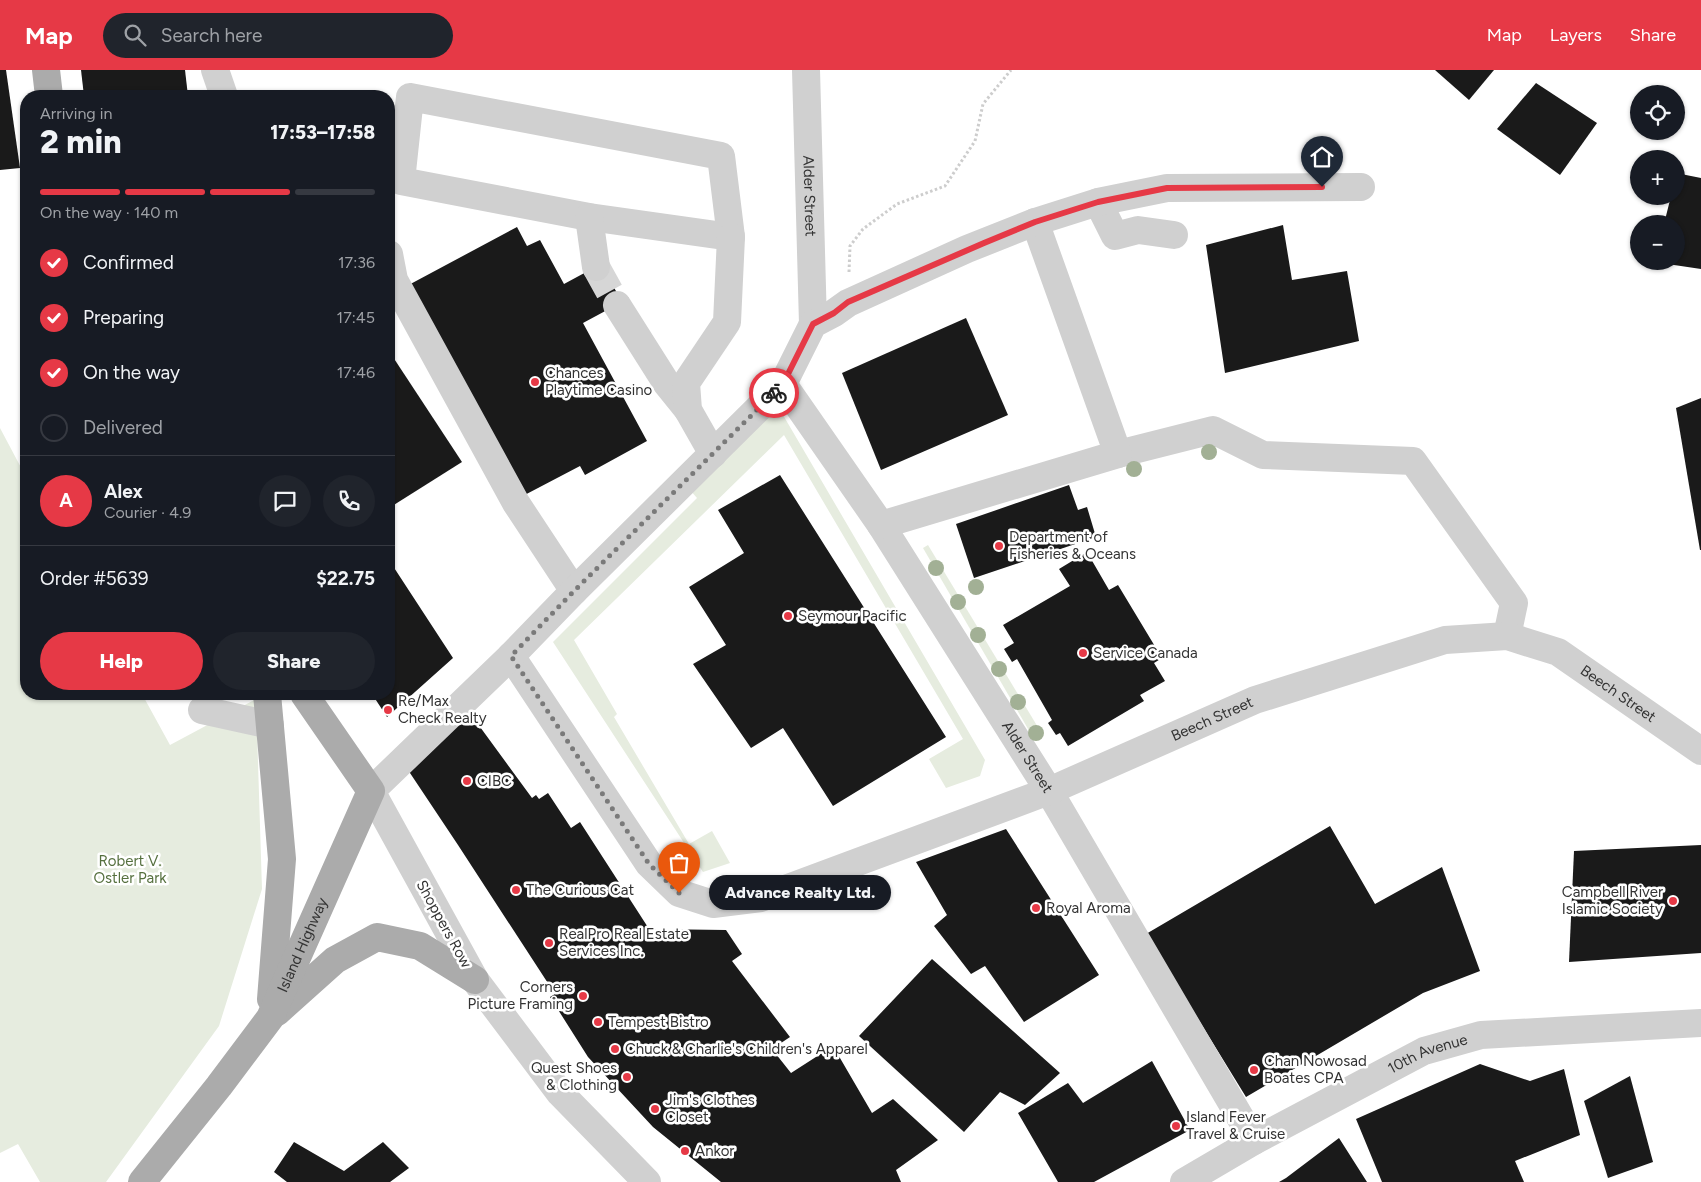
<!DOCTYPE html>
<html lang="en">
<head>
<meta charset="utf-8">
<style>
	body { margin:0; font-family:Figtree,sans-serif; background:#20242c; color:#f1f3f6; height:100vh; display:flex; flex-direction:column; font-size:19px; white-space:nowrap }
	* { box-sizing:border-box; margin:0 }
	p { font-size:16px; color:#9ea1a6 }
	.icon { flex:none; width:28px; height:28px; fill:none; stroke:currentColor; stroke-width:2; stroke-linecap:round; stroke-linejoin:round }
	.map { position:relative; flex:1; overflow:hidden }
	.drawer { position:absolute; left:20px; top:20px; width:375px; height:610px; display:flex; flex-direction:column; background:#171b24; border-radius:20px; box-shadow:0 1px 4px #0004 }
	.drawer>* { flex:none }
	.tools { position:absolute; left:1630px; top:15px; display:grid; gap:10px }
	.tools a { display:grid; place-items:center; width:55px; height:55px; border-radius:50%; background:#171b24; box-shadow:0 1px 4px #0004; font-size:25px }
	.pin { position:absolute; display:grid; place-items:center; width:42px; height:42px; color:#fff; margin:-51px -21px; border-radius:50% 50% 50% 0; rotate:-45deg; box-shadow:0 0 5px #0007 }
	.pin .icon { rotate:45deg }
	.courier { position:absolute; display:grid; place-items:center; width:50px; height:50px; margin:-25px; border:4px solid #e63946; border-radius:50%; background:#fff; color:#222; box-shadow:0 1px 6px #0007 }
	.bubble { position:absolute; height:35px; border-radius:18px; background:#171b24; box-shadow:0 1px 4px #0004; font-size:16px; font-weight:800; line-height:35px; text-align:center }
	.head em { font-style:normal; font-weight:800 }
	.head div { display:flex; flex-direction:column-reverse }
	.head { display:flex; align-items:center; justify-content:space-between; height:85px; padding:0 20px }
	h1 { font-size:32px; font-weight:800; line-height:38px }
	.bar { display:grid; grid-template-columns:repeat(4,1fr); gap:8px 5px; align-content:center; height:60px; padding:0 20px }
	.bar i { height:6px; border-radius:4px; background:#363941 }
	.bar .active { background:#e63946 }
	.bar p { grid-column:span 4 }
	.line { display:flex; align-items:center; gap:12px; padding:0 20px; border-top:1px solid #363941 }
	.line div { flex:1 }
	.round { display:grid; place-items:center; flex:none; width:52px; height:52px; border-radius:26px; background:#20242c }
	ol { padding:0 20px; list-style:none }
	li { display:flex; align-items:center; gap:15px; height:55px }
	li p { margin-inline-start:auto }
	li .icon { padding:5px; border-radius:50%; background:#e63946; color:#fff; stroke-width:4 }
	li:last-child { color:#9ea1a6 }
	li i { width:28px; height:28px; border:2px solid #363941; border-radius:50% }
	.action { display:flex; gap:10px; margin-top:auto; padding:10px 20px }
	.action a { flex:1; height:58px; border-radius:30px; background:#e63946; color:#fff; font-size:20px; font-weight:800; line-height:58px; text-align:center }
	.action a+a { background:#20242c; color:#f1f3f6 }
	header { display:flex; align-items:center; gap:30px; box-sizing:border-box; height:70px; padding:0 25px; background:#e63946; color:#fff }
	header strong { font-size:24px }
	nav { display:flex; gap:28px; margin-inline-start:auto; font-size:18px }
	.search { width:350px; height:45px; background:#20242c; display:flex; align-items:center; gap:12px; box-sizing:border-box; padding:0 18px; border-radius:28px; color:#9ea1a6; font-size:19px }
	.map>svg:first-child { display:block }
	.green { fill:#e6ecdf }
	.building { fill:#1a1a1a }
	.lines { fill:none; stroke-linecap:round; stroke-linejoin:round }
	.minor-tunnel { stroke:#d6d6d6; stroke-width:28; stroke-dasharray:28 14; stroke-linecap:butt }
	.path { stroke:#cdcdcd; stroke-width:3; stroke-dasharray:2.5 2.5; stroke-linecap:butt }
	.minor { stroke:#d0d0d0; stroke-width:28 }
	.major { stroke:#ababab; stroke-width:28 }
	.tree { fill:#a2b095 }
	.done { stroke:#7a7a7a; stroke-width:5; stroke-dasharray:0 9 }
	.route { stroke:#e63946; stroke-width:6 }
	.poi-dot { fill:#e63946; stroke:#fff; stroke-width:2 }
	.labels { text-anchor:middle; stroke-width:5; stroke-linejoin:round; paint-order:stroke }
	.street-label { font-size:15px; fill:#333; stroke:#fff }
	.poi-label { font-size:15px; fill:#333; stroke:#fff; text-anchor:start }
	.park-label { font-size:15px; fill:#56703f; stroke:#fff }
</style>
</head>
<body>
<header>
<strong>Map</strong>
<div class="search"><svg class="icon" aria-label="search" viewBox="0 0 24 24"><circle cx="10" cy="10" r="6"/><path d="M15 15l6 6"/></svg>Search here</div>
<nav><a>Map</a><a>Layers</a><a>Share</a></nav>
</header>
<div class="map">
<svg width="1701" height="1112" viewBox="0 0 1701 1112">
	<rect width="100%" height="100%" fill="#fff"/>
	<!-- green -->
	<g class="green">
		<path d="M776,333L985,690L980,706L946,718L929,689L963,669L784,365L574,570L617,644L614,647L689,774L712,761L730,793L703,802L553,572L697,428L690,420Z"/>
		<path d="M0,358L26,407V624H142L170,675L256,629L262,819L219,956L106,1112H40L18,1074L0,1083Z"/>
		<path d="M928,475L1039,659L1031,664L923,478Z"/>
	</g>
	<!-- building -->
	<g class="building">
		<path d="M0,0H6L20,98L0,100Z"/>
		<path d="M81,0H185L188,26H84Z"/>
		<path d="M1435,0H1494L1469,30Z"/>
		<path d="M1536,13L1597,53L1560,105L1497,59Z"/>
		<path d="M1676,103L1701,108V199L1654,192L1676,191V154H1664L1671,126H1676Z"/>
		<path d="M1283,155L1292,210L1347,201L1359,271L1225,303L1206,175Z"/>
		<path d="M517,157L527,176L540,170L564,214L601,194L622,232L583,253L647,371L585,405L580,396L517,429L403,218Z"/>
		<path d="M966,248L1008,345L881,400L842,303Z"/>
		<path d="M389,281L462,392L389,438Z"/>
		<path d="M1701,328V480H1700L1676,338Z"/>
		<path d="M780,405L946,667L833,736L783,658L751,678L693,594L726,575L689,517L744,483L718,440Z"/>
		<path d="M1069,415L1078,440L1087,437L1096,467L974,508L956,454Z"/>
		<path d="M1087,482L1109,520L1118,515L1162,588L1154,593L1165,611L1140,625L1144,631L1068,676L1060,663L1056,665L1048,653L1052,650L1017,589L1012,592L1004,579L1014,573L1003,555L1070,516L1059,499Z"/>
		<path d="M389,490L453,588L387,647L372,624H389Z"/>
		<path d="M464,635L532,728L536,725L539,729L548,723L571,758L580,752L651,862L652,859L726,860L742,884L732,891L790,967L772,979L791,1003L833,976L872,1043L893,1029L938,1070L896,1100L901,1112H721L653,1057L588,987L550,927L555,924L458,775L404,694Z"/>
		<path d="M1330,756L1375,834L1442,797L1480,901L1423,923L1246,1027L1146,864Z"/>
		<path d="M1006,759L1099,905L1024,952L985,896L971,904L934,856L947,845L916,792Z"/>
		<path d="M1701,775V883L1569,892L1574,781Z"/>
		<path d="M932,889L1060,1003L1025,1035L1000,1022L964,1062L859,966Z"/>
		<path d="M1152,991L1190,1060L1094,1112H1058L1018,1043L1068,1013L1083,1033Z"/>
		<path d="M1480,994L1530,1011L1564,999L1580,1065L1515,1091L1524,1112H1382L1356,1049Z"/>
		<path d="M1630,1006L1653,1092L1608,1108L1584,1031Z"/>
		<path d="M1339,1068L1367,1112H1279L1286,1108Z"/>
		<path d="M294,1072L344,1101L383,1072L409,1098L390,1112H287L274,1102Z"/>
	</g>
	<g class="lines">
		<!-- minor-tunnel -->
		<path class="minor-tunnel" d="M596,197L617,235"/>
		<!-- path -->
		<path class="path" d="M849,202L850,176L863,159L897,134L945,116L975,71L983,34L1011,0"/>
		<!-- minor -->
		<g class="minor">
			<path d="M215,0L224,26"/>
			<path id="s1" d="M806,0L813,254"/>
			<path d="M410,27L721,86L731,167L589,147L401,111Z"/>
			<path d="M1098,132L1115,166L1138,160L1174,165"/>
			<path d="M589,147L596,197"/>
			<path d="M389,184L394,210L516,433L574,521"/>
			<path d="M617,235L667,314L688,340"/>
			<path id="s2" d="M783,314L881,455L1049,721L1254,1071"/>
			<path d="M713,384L688,340L686,313L727,252L731,167"/>
			<path d="M1118,384L1213,360L1263,385L1413,391L1514,533L1507,566"/>
			<path d="M881,455L1118,384L1035,152"/>
			<path id="s3" d="M511,586L649,794L679,823L713,834L761,828L1049,721L1255,630L1445,570L1507,566L1558,582L1701,681"/>
			<path d="M202,640L270,655"/>
			<path d="M647,1112L560,1023L475,910L371,721L511,586L574,521L783,314L813,254L834,243L848,233L967,179L1035,152L1098,132L1167,118L1361,117"/>
			<path id="s4" d="M1184,1112L1254,1071L1424,981L1481,965L1701,953"/>
		</g>
		<!-- major -->
		<g class="major">
			<path d="M46,0L49,26"/>
			<path d="M267,624L282,789L271,929"/>
			<path d="M277,942L335,890L377,867L420,876L475,910"/>
			<path id="s5" d="M142,1112L219,1016L270,948L371,721L304,624"/>
		</g>
	</g>
	<!-- trees -->
	<g class="tree">
		<circle cx="1209" cy="382" r="8"/>
		<circle cx="1134" cy="399" r="8"/>
		<circle cx="936" cy="498" r="8"/>
		<circle cx="976" cy="517" r="8"/>
		<circle cx="958" cy="532" r="8"/>
		<circle cx="978" cy="565" r="8"/>
		<circle cx="999" cy="599" r="8"/>
		<circle cx="1018" cy="632" r="8"/>
		<circle cx="1036" cy="663" r="8"/>
	</g>
	<g class="lines">
		<!-- done -->
		<path class="done" d="M679,823L649,794L511,586L574,521L774,323"/>
		<!-- route -->
		<path class="route" d="M774,323L783,314L813,254L834,243L848,232L984,173L1035,152L1098,132L1167,118L1322,117"/>
	</g>
	<!-- markers -->
	<g class="poi-dot">
		<circle cx="535" cy="312" r="5"/>
		<circle cx="999" cy="476" r="5"/>
		<circle cx="788" cy="546" r="5"/>
		<circle cx="1083" cy="583" r="5"/>
		<circle cx="388" cy="640" r="5"/>
		<circle cx="467" cy="711" r="5"/>
		<circle cx="516" cy="820" r="5"/>
		<circle cx="1673" cy="831" r="5"/>
		<circle cx="1036" cy="838" r="5"/>
		<circle cx="549" cy="873" r="5"/>
		<circle cx="583" cy="926" r="5"/>
		<circle cx="598" cy="952" r="5"/>
		<circle cx="615" cy="979" r="5"/>
		<circle cx="1254" cy="1000" r="5"/>
		<circle cx="627" cy="1007" r="5"/>
		<circle cx="655" cy="1039" r="5"/>
		<circle cx="1176" cy="1056" r="5"/>
		<circle cx="685" cy="1081" r="5"/>
	</g>
	<g class="labels">
		<!-- street labels -->
		<g class="street-label">
			<text dy="5" stroke="none"><textPath href="#s1" startOffset="126">Alder Street</textPath></text>
			<text dy="5" stroke="none"><textPath href="#s3" startOffset="1296">Beech Street</textPath></text>
			<text dy="5" stroke="none"><textPath href="#s3" startOffset="861">Beech Street</textPath></text>
			<text dy="5" stroke="none"><textPath href="#s2" startOffset="446">Alder Street</textPath></text>
			<text transform="translate(444 854) rotate(61)" y="5">Shoppers Row</text>
			<text dy="5" stroke="none"><textPath href="#s5" startOffset="288">Island Highway</textPath></text>
			<text dy="5" stroke="none"><textPath href="#s4" startOffset="276">10th Avenue</textPath></text>
		</g>
		<!-- poi labels -->
		<g class="poi-label">
			<text x="545" y="308">Chances<tspan x="545" dy="17">Playtime Casino</tspan></text>
			<text x="1009" y="472">Department of<tspan x="1009" dy="17">Fisheries &amp; Oceans</tspan></text>
			<text x="798" y="551">Seymour Pacific</text>
			<text x="1093" y="588">Service Canada</text>
			<text x="398" y="636">Re/Max<tspan x="398" dy="17">Check Realty</tspan></text>
			<text x="477" y="716">CIBC</text>
			<text x="526" y="825">The Curious Cat</text>
			<text x="1663" y="827" text-anchor="end">Campbell River<tspan x="1663" dy="17">Islamic Society</tspan></text>
			<text x="1046" y="843">Royal Aroma</text>
			<text x="559" y="869">RealPro Real Estate<tspan x="559" dy="17">Services Inc.</tspan></text>
			<text x="573" y="922" text-anchor="end">Corners<tspan x="573" dy="17">Picture Framing</tspan></text>
			<text x="608" y="957">Tempest Bistro</text>
			<text x="625" y="984">Chuck &amp; Charlie's Children's Apparel</text>
			<text x="1264" y="996">Chan Nowosad<tspan x="1264" dy="17">Boates CPA</tspan></text>
			<text x="617" y="1003" text-anchor="end">Quest Shoes<tspan x="617" dy="17">&amp; Clothing</tspan></text>
			<text x="665" y="1035">Jim's Clothes<tspan x="665" dy="17">Closet</tspan></text>
			<text x="1186" y="1052">Island Fever<tspan x="1186" dy="17">Travel &amp; Cruise</tspan></text>
			<text x="695" y="1086">Ankor</text>
		</g>
		<!-- park labels -->
		<g class="park-label">
			<text x="130" y="796">Robert V.<tspan x="130" dy="17">Ostler Park</tspan></text>
		</g>
	</g>
</svg>
<div class="tools">
<a><svg class="icon" aria-label="locate" viewBox="0 0 24 24"><circle cx="12" cy="12" r="6"/><path d="M12 2v4M12 18v4M2 12h4M18 12h4"/></svg></a>
<a>+</a>
<a>−</a>
</div>
<div class="pin" style="left:679px;top:823px;background:#ea580c"><svg class="icon" aria-label="bag" viewBox="0 0 24 24"><path d="M5 8h14l-1 12H6zM9 8a3 3 0 0 1 6 0"/></svg></div>
<div class="pin" style="left:1322px;top:117px;background:#1f2937"><svg class="icon" aria-label="home" viewBox="0 0 24 24"><path d="M3 11l9-7 9 7M6 9v11h12V9"/></svg></div>
<div class="courier" style="left:774px;top:323px"><svg class="icon" aria-label="bike" viewBox="0 0 24 24"><circle cx="6" cy="16" r="4"/><circle cx="18" cy="16" r="4"/><path d="M6 16l4-8h5l3 8M10 8l3 8H6M13 5h3"/></svg></div>
<div class="bubble" style="left:709px;top:805px;width:182px">Advance Realty Ltd.</div>
<section class="drawer">
<div class="head"><div><h1>2 min</h1><p>Arriving in</p></div><em>17:53–17:58</em></div>
<div class="bar"><i class="active"></i><i class="active"></i><i class="active"></i><i></i><p>On the way · 140 m</p></div>
<ol>
<li><svg class="icon" aria-label="check" viewBox="0 0 24 24"><path d="M5 12l5 5 9-10"/></svg>Confirmed<p>17:36</p></li>
<li><svg class="icon" aria-label="check" viewBox="0 0 24 24"><path d="M5 12l5 5 9-10"/></svg>Preparing<p>17:45</p></li>
<li><svg class="icon" aria-label="check" viewBox="0 0 24 24"><path d="M5 12l5 5 9-10"/></svg>On the way<p>17:46</p></li>
<li><i></i>Delivered</li>
</ol>
<div class="line" style="height:90px"><b class="round" style="background:#e63946;color:#fff">A</b><div><b>Alex</b><p>Courier · 4.9</p></div><a class="round"><svg class="icon" aria-label="chat" viewBox="0 0 24 24"><path d="M4 5h16v11H9l-5 4z"/></svg></a><a class="round"><svg class="icon" aria-label="phone" viewBox="0 0 24 24"><path d="M5 4h4l2 5-3 2q2 4 5 5l2-3 5 2v4C11 20 4 13 5 4z"/></svg></a></div>
<div class="line" style="height:65px"><div>Order #5639</div><b>$22.75</b></div>
<div class="action"><a>Help</a><a>Share</a></div>
</section>
</div>
</body>
</html>
